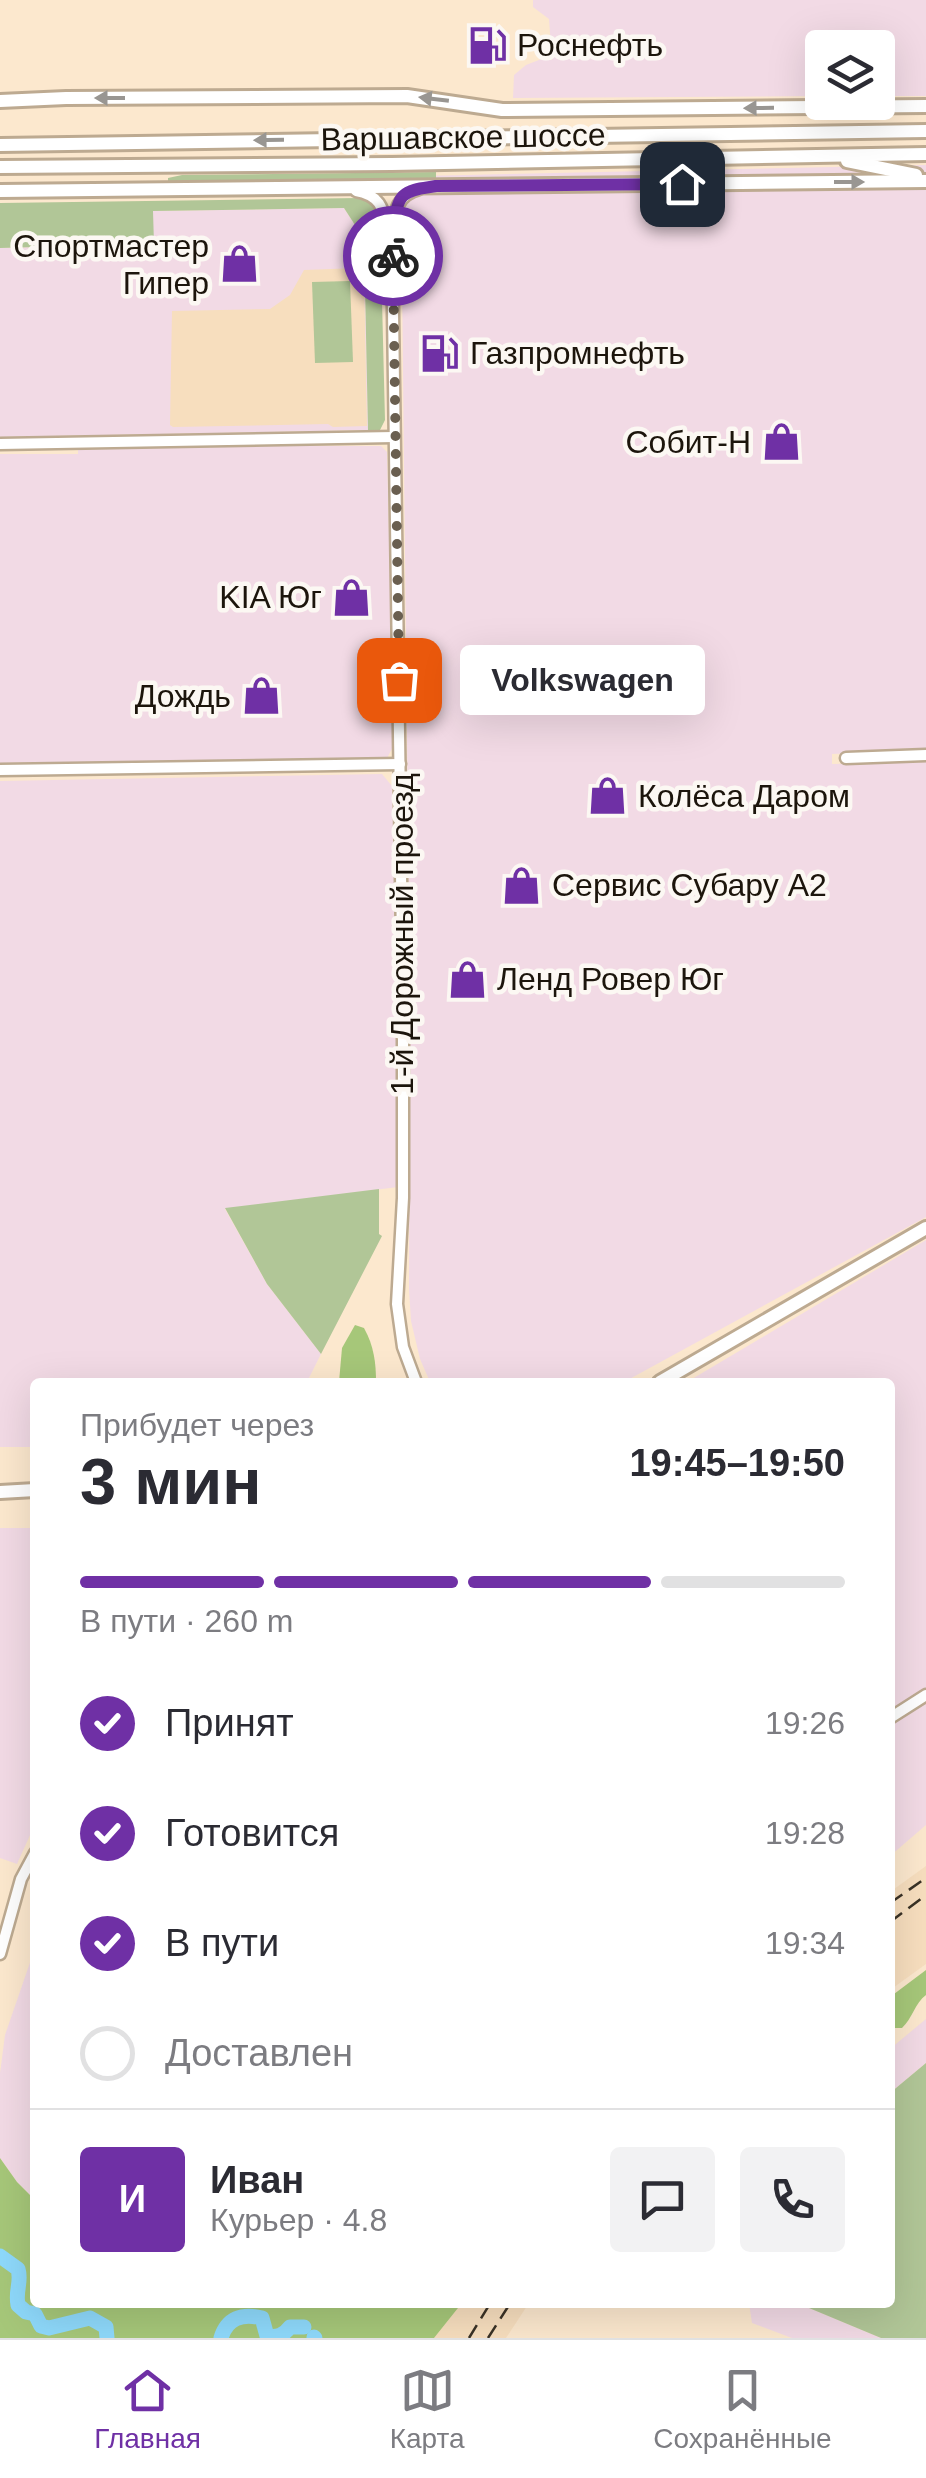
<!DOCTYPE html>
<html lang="ru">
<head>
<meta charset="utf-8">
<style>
	body { margin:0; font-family:Arial,sans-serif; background:#f2f2f3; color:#2b2b33; height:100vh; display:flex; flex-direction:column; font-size:38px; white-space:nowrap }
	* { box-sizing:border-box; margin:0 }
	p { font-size:32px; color:#7c7c81 }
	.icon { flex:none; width:55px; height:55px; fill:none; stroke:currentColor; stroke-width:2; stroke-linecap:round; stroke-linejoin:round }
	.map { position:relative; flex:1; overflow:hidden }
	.sheet { position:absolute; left:30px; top:1378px; width:865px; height:930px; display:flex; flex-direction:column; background:#fff; border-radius:10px; box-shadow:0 10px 40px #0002 }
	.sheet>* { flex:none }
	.tools { position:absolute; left:805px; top:30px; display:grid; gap:20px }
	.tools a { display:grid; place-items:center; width:90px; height:90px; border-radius:10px; background:#fff; box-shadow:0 10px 40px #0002; font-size:50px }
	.pin { position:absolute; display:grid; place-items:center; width:85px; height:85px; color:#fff; margin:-42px; border-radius:20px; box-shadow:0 5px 15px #0006 }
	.courier { position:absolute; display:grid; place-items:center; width:100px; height:100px; margin:-50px; border:8px solid #6f30a5; border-radius:50%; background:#fff; color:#222; box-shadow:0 2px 12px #0007 }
	.bubble { position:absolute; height:70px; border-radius:10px; background:#fff; box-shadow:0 10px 40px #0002; font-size:32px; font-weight:700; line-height:70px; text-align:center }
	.headline em { font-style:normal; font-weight:700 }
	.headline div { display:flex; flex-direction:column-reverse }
	.headline { display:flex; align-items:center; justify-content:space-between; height:170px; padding:0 50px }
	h1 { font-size:65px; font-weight:700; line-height:75px }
	.bar { display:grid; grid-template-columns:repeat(4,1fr); gap:15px 10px; align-content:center; height:120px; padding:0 50px }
	.bar i { height:12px; border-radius:8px; background:#e1e1e2 }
	.bar .on { background:#6f30a5 }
	.bar p { grid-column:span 4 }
	.line { display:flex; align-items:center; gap:25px; padding:0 50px; border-top:2px solid #e1e1e2 }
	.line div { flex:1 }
	.round { display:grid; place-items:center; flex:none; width:105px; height:105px; border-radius:10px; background:#f2f2f3 }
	ol { padding:0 50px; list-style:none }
	li { display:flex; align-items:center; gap:30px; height:110px }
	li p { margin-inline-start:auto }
	li .icon { padding:10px; border-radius:50%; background:#6f30a5; color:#fff; stroke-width:4 }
	li:last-child { color:#7c7c81 }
	li i { width:55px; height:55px; border:5px solid #e1e1e2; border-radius:50% }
	.dock { display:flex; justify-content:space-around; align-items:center; height:140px; border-top:2px solid #e1e1e2; background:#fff; font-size:28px; color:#7c7c81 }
	.dock a { display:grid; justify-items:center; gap:5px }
	.dock .on { color:#6f30a5 }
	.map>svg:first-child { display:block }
	.commercial { fill:#f2dae5 }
	.built { fill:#f7debe }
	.green { fill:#b1c697 }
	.forest { fill:#a6c779 }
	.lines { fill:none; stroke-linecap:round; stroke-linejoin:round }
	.river { stroke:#8ed9fb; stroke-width:15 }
	.minor-casing { stroke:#bdaa91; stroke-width:15 }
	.major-casing { stroke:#bdaa91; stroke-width:18 }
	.minor { stroke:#fff; stroke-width:10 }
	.major { stroke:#fff; stroke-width:12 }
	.rail { stroke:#3a3226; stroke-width:2.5; stroke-dasharray:15 8; stroke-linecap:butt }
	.oneway { fill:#999692 }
	.done { stroke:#6a5f50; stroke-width:10; stroke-dasharray:0 18 }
	.route { stroke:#6f30a5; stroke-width:12 }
	.labels { text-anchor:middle; stroke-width:9; stroke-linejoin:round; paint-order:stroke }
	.poi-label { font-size:32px; fill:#1c150c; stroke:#fcf8f3; text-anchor:start }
	.street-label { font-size:32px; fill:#1c150c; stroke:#fcf8f3 }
</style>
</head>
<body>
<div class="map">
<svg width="926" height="2338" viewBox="0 0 926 2338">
	<rect width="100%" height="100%" fill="#fce8ce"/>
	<!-- commercial -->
	<g class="commercial">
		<path d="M533,0H926V96H878V48H822V96L513,98L514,75L526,65L544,58L552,60L549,19L533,7Z"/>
		<path d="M926,165V750L832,754V764L926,762V1217L624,1382H430L420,1359L411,1321L409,1289L410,1014L401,184L408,178L421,176Z"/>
		<path d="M344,208L364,239L368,430L0,437V248L153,244V211Z"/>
		<path d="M78,446H381L387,452L394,745L387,758L0,763V454H78Z"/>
		<path d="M382,774L392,786L399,1015L398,1187L225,1209L267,1284L321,1354L307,1382H35V1447H0V781Z"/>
		<path d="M926,1240V1825L890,1856V1382H687Z"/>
		<path d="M0,1528H35V1824L17,1864L0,1858Z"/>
		<path d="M35,1948V2200L17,2182L0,2158V2073L5,2035Z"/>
		<path d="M926,2019V2063L890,2093V2049Z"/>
		<path d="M749,2303H797L881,2338H792L752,2323Z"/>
	</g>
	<!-- built -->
	<g class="built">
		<path d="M359,268L364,271L367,426L333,427L328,424L173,427L170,425L172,311L270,309L290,295L304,270Z"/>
		<path d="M926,1866V1964L890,1990V1892Z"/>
		<path d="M462,2303H529L506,2338H434Z"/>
	</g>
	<!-- green -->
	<g class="green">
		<path d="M436,172V178L168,183V178L182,175Z"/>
		<path d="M358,198C372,201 377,207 380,220L385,420L380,430H368L364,239L344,208L153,211L154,244L0,248V203Z"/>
		<path d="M350,281L353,362L315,363L312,282Z"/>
		<path d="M379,1189V1234L382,1236L321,1354L267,1284L225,1208Z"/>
		<path d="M926,2063V2338H881L797,2303L890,2302V2093Z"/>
	</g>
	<!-- forest -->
	<g class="forest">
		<path d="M355,1325L364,1328C374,1346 376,1363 376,1382H339L342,1348Z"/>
		<path d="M926,1970V1995C915,2003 912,2019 902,2028H890V1997Z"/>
		<path d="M0,2158L17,2182L35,2200V2302L462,2303L434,2338H0Z"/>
	</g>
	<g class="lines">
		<!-- river -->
		<g class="river">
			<path d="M0,2256L18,2269C22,2282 15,2290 18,2305L26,2312L35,2314L41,2326L49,2328L90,2318L106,2327L107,2338"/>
			<path d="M314,2337L315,2338"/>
			<path d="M221,2338C227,2318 242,2313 262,2318L267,2336C277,2338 284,2335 290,2327H304"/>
		</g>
		<defs>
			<g id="minor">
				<path d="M356,191C384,196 383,212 390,237"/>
				<path d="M0,444L394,437"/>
				<path d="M846,758L926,755"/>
				<path d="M0,770L400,764"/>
				<path d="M416,1382L403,1347L397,1304L403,1198V1015L392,242C396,218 391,197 419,189"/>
				<path d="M890,1718L926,1695"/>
				<path d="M0,1954L21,1879L35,1853"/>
			</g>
			<g id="major">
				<path d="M0,101L66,98L407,96L502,110L926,106"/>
				<path d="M0,145L926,131"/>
				<path d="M847,161L916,175"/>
				<path d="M0,167L392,164L926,154"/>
				<path d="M0,191L926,181"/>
				<path d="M660,1382L926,1228"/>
				<path d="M0,1492L35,1490"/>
			</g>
		</defs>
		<!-- minor casing -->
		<use href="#minor" class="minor-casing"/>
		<!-- major casing -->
		<use href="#major" class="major-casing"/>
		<!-- minor -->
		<use href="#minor" class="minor"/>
		<!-- major -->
		<use href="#major" class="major"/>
		<!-- rail -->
		<g class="rail">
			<path d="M890,1903L926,1878"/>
			<path d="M890,1922L926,1895"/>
			<path d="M469,2338L491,2302"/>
			<path d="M488,2338L511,2302"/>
		</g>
	</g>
	<!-- one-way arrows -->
	<defs><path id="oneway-solid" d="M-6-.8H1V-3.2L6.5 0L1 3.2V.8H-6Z" transform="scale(2.5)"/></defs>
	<g class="oneway">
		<use href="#oneway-solid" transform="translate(110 98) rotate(-180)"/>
		<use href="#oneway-solid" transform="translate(434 99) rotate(-173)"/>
		<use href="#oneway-solid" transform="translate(759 108) rotate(179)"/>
		<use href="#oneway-solid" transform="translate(269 140) rotate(179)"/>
		<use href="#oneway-solid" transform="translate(849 182)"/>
	</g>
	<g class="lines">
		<!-- done -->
		<path class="done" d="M393,256L399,680"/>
		<!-- route -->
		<path class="route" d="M393,256C392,242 393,206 403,196C411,188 426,188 436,186L682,184"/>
	</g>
	<!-- icons -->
	<defs>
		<symbol id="fuel-bare" viewBox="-9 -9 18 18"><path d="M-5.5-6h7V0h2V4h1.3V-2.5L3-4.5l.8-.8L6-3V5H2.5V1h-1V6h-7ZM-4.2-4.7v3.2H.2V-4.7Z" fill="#6f30a5" stroke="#fcf8f3" stroke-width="2.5" paint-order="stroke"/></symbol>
		<symbol id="shop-bare" viewBox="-9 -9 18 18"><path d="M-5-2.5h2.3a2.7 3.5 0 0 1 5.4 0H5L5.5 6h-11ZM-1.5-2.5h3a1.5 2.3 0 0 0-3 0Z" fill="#6f30a5" stroke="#fcf8f3" stroke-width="2.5" paint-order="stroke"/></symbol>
	</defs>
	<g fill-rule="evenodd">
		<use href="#fuel-bare" x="460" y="18" width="55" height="55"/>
		<use href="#shop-bare" x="212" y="236" width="55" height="55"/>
		<use href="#fuel-bare" x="412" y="326" width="55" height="55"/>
		<use href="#shop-bare" x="754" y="414" width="55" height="55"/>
		<use href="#shop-bare" x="324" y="570" width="55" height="55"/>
		<use href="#shop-bare" x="234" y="668" width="55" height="55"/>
		<use href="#shop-bare" x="580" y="768" width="55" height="55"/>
		<use href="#shop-bare" x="494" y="858" width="55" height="55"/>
		<use href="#shop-bare" x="440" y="952" width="55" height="55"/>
	</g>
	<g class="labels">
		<!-- poi labels -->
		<g class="poi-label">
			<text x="517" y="56">Роснефть</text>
			<text x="209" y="257" text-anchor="end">Спортмастер<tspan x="209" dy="37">Гипер</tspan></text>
			<text x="470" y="364">Газпромнефть</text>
			<text x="751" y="453" text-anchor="end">Собит-Н</text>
			<text x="322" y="608" text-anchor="end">KIA Юг</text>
			<text x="231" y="707" text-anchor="end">Дождь</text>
			<text x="638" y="807">Колёса Даром</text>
			<text x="552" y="896">Сервис Субару А2</text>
			<text x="497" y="990">Ленд Ровер Юг</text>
		</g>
		<!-- street labels -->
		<g class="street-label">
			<text transform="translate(463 137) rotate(-1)" y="11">Варшавское шоссе</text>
			<text transform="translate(402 934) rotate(-90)" y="11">1-й Дорожный проезд</text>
		</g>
	</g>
</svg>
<div class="tools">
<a><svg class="icon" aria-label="layers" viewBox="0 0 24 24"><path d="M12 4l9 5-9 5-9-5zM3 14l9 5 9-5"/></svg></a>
</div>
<div class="pin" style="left:399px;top:680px;background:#ea580c"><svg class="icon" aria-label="bag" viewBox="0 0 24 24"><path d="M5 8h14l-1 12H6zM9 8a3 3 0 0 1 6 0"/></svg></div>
<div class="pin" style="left:682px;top:184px;background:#1f2937"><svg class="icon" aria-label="home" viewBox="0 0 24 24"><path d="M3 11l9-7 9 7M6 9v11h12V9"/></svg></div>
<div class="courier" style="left:393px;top:256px"><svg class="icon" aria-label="bike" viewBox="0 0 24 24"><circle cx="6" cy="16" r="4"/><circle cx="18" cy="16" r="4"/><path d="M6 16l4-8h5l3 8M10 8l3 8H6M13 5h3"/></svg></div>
<div class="bubble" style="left:460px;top:645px;width:245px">Volkswagen</div>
<section class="sheet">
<div class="headline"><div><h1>3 мин</h1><p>Прибудет через</p></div><em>19:45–19:50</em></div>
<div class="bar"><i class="on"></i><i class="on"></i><i class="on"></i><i></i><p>В пути · 260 m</p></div>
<ol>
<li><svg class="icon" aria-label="check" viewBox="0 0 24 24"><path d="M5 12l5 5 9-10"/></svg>Принят<p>19:26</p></li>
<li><svg class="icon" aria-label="check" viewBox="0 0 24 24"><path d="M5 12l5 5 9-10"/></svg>Готовится<p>19:28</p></li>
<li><svg class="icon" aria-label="check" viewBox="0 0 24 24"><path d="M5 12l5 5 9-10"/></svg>В пути<p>19:34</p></li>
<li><i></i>Доставлен</li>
</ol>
<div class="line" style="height:180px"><b class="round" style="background:#6f30a5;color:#fff">И</b><div><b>Иван</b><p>Курьер · 4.8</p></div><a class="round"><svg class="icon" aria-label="chat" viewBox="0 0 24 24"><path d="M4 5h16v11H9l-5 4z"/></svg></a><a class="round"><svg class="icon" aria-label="phone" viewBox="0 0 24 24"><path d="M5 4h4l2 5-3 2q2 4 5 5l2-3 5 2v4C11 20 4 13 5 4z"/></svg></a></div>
</section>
</div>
<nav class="dock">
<a class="on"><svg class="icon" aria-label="home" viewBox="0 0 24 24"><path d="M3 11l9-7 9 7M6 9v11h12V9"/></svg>Главная</a>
<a><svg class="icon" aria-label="map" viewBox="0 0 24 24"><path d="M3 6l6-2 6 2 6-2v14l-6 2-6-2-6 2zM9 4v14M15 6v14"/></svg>Карта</a>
<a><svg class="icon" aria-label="saved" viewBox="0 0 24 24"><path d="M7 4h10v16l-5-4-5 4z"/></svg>Сохранённые</a>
</nav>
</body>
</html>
